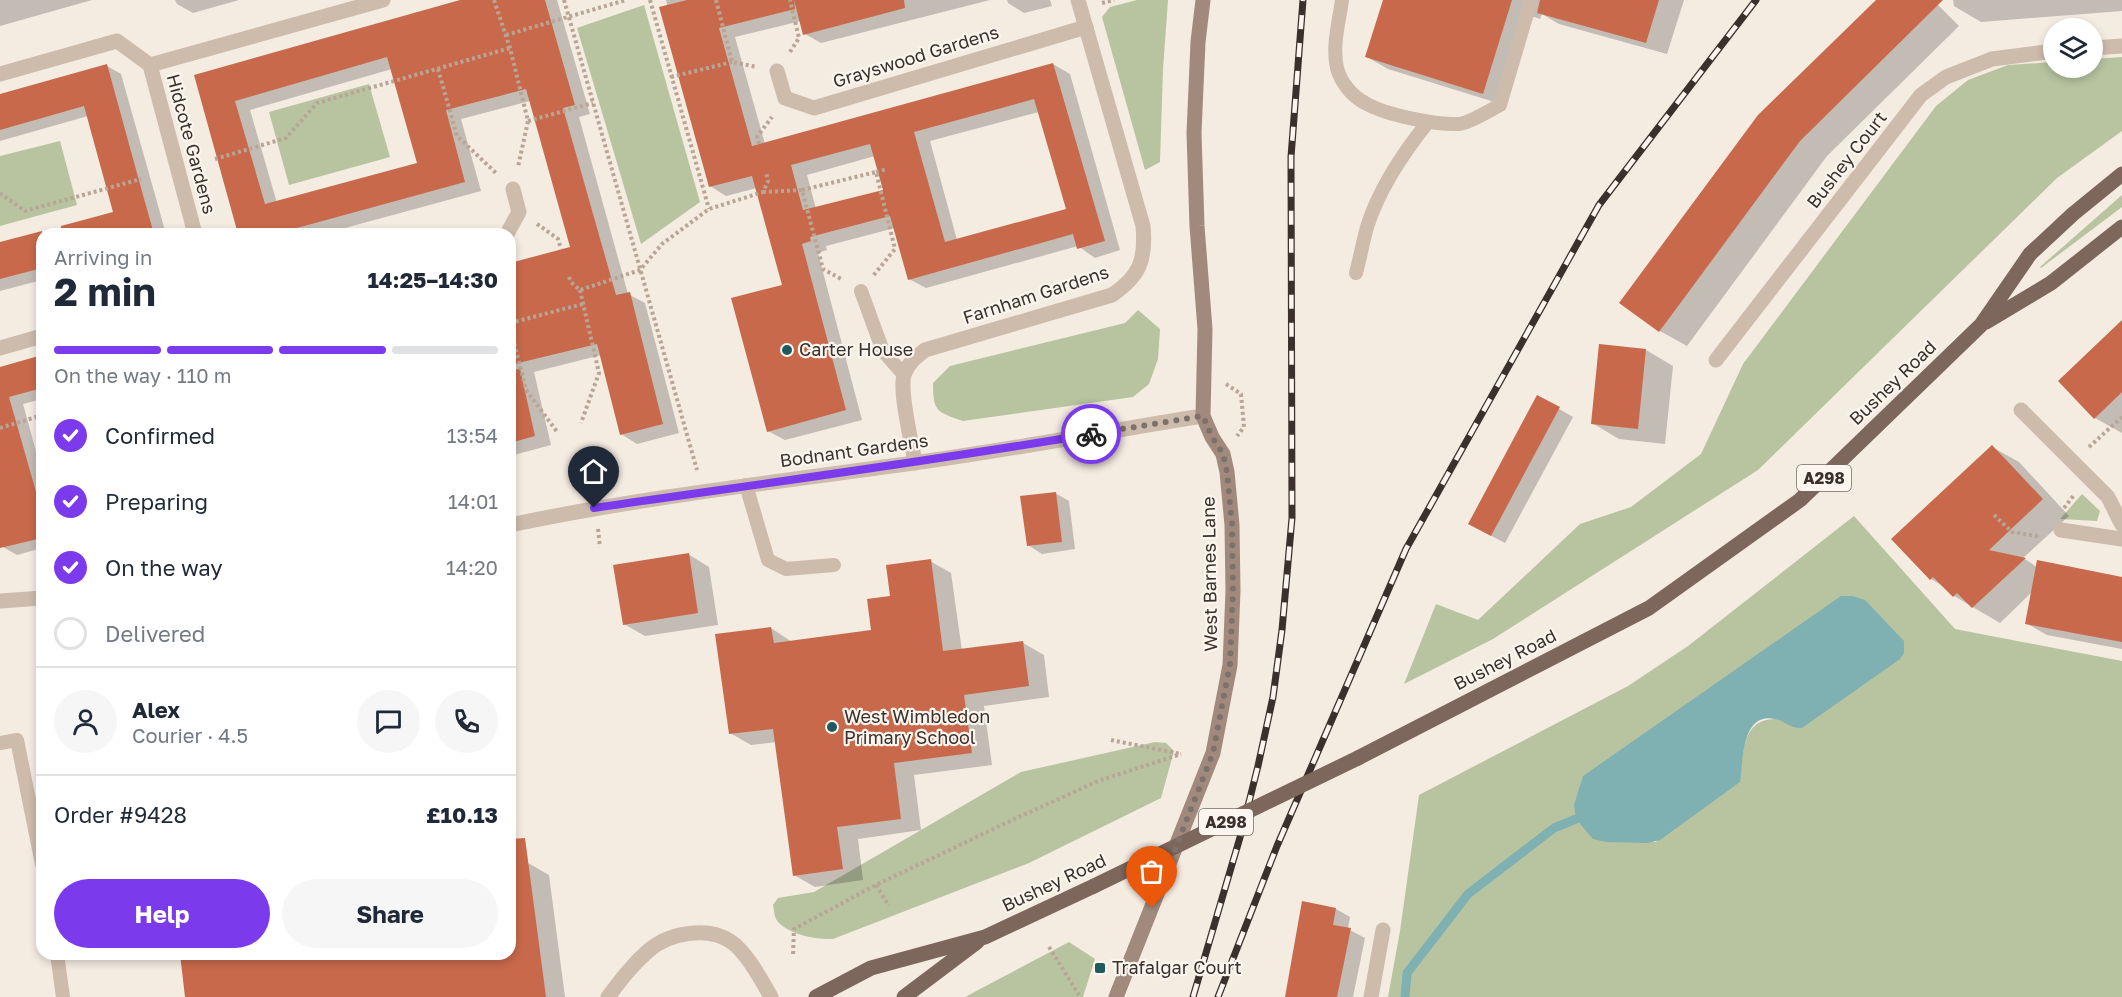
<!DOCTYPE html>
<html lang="en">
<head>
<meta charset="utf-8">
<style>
	body { margin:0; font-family:"Golos Text",sans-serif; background:#f6f6f7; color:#1f2937; height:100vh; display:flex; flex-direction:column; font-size:22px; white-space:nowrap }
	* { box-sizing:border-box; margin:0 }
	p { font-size:20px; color:#747a83 }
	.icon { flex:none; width:33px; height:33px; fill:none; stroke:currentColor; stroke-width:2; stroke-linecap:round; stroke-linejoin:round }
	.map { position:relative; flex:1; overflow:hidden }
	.panel { position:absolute; left:36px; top:228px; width:480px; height:732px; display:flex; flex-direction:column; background:#fff; border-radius:18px; box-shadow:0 3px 9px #0003 }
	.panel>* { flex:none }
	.tools { position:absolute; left:2043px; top:18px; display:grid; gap:12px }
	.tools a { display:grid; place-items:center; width:60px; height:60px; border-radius:50%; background:#fff; box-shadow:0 3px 9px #0003; font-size:30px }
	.pin { position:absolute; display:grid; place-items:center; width:51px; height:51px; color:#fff; margin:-62px -26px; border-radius:50% 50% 50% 0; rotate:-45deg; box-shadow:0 0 6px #0007 }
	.pin .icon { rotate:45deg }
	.courier { position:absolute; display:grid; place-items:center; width:60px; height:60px; margin:-30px; border:4px solid #7c3aed; border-radius:50%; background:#fff; color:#222; box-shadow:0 2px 8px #0007 }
	.head em { font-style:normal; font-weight:700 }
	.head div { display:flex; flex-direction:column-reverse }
	.head { display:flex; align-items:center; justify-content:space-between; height:102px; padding:0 18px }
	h1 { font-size:39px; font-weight:700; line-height:45px }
	.bar { display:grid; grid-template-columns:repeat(4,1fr); gap:9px 6px; align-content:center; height:72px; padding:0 18px }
	.bar i { height:8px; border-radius:4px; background:#e0e1e3 }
	.bar .current { background:#7c3aed }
	.bar p { grid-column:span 4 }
	.line { display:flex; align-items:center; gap:15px; padding:0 18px; border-top:2px solid #e0e1e3 }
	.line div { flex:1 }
	.round { display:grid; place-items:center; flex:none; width:63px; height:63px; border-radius:32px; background:#f6f6f7 }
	ol { padding:0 18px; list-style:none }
	li { display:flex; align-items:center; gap:18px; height:66px }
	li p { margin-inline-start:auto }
	li .icon { padding:6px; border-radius:50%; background:#7c3aed; color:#fff; stroke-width:4 }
	li:last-child { color:#747a83 }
	li i { width:33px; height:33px; border:3px solid #e0e1e3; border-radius:50% }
	.cta { display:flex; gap:12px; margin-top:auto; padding:12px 18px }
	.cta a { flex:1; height:69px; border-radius:36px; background:#7c3aed; color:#fff; font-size:24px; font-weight:700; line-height:69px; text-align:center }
	.cta a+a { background:#f6f6f7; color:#1f2937 }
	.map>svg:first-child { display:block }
	.green { fill:#b8c4a0; fill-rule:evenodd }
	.water { fill:#7fb0b2 }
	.shadow { fill:#0003; fill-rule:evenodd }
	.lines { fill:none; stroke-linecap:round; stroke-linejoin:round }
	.stream { stroke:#7fb0b2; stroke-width:9 }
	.building { fill:#c8694b; fill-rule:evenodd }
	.path { stroke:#b9a596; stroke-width:4; stroke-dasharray:3 3; stroke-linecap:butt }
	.lane { stroke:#cdbbac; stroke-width:14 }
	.street { stroke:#cdbbac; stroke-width:15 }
	.secondary { stroke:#a18a7d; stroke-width:15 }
	.primary { stroke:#7d675c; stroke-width:15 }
	.rail-casing { stroke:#3b302b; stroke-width:7 }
	.rail { stroke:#fbf5ee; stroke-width:4.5; stroke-dasharray:14; stroke-linecap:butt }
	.primary-bridge { stroke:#7d675c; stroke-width:15 }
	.done { stroke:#7c716b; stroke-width:6; stroke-dasharray:0 10.8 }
	.route { stroke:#7c3aed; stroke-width:8 }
	.poi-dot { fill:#1f5a5e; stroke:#fbf5ee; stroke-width:2 }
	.labels { text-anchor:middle; stroke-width:4.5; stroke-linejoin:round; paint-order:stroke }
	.shield { fill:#fbf5ee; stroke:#756b66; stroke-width:1.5 }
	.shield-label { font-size:16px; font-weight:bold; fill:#3b302b }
	.street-label { font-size:18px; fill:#3b302b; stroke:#fbf5ee }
	.poi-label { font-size:18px; fill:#3b302b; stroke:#fbf5ee; text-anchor:start }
</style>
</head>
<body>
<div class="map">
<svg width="2122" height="997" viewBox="0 0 2122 997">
	<rect width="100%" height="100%" fill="#f4ebe1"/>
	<!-- green -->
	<g class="green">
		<path d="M1137,0H1168L1163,69L1160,162L1145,170L1102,17L1110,7Z"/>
		<path d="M644,5L700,202L641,244L577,28Z"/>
		<path d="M2122,57V131L2057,178L1758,470L1493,639L1404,684L1436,604L1478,620L1580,524L1631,507L1701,454L1743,364L1936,106L1968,80L2008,65L2053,62L2054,68H2092L2093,59Z"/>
		<path d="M369,84L390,157L289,185L269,112Z"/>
		<path d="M60,141L77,205L0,226V156Z"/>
		<path d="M2122,195V207L2041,268L2040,267Z"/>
		<path d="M1138,310L1160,329L1158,359L1149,384L1133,397L963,421C937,412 933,412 933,383L950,366L1125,323Z"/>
		<path d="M2082,494L2100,511L2097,521L2060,519Z"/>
		<path d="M1854,516L1955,629L2122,661V997H1388L1400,931L1419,795L1628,686L1688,646ZM1904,641L1775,719C1753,719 1746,734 1743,753L1656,842H1606L1577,819Z"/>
		<path d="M1155,742L1166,743L1174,751L1161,798L1029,863L833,939C817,940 785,934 776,919C774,915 774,909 773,905L778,898L814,892L1021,772Z"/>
		<path d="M1069,942L1095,959L1083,997H965Z"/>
	</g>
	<!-- water -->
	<path class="water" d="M1841,596H1853L1865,600L1904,641V653L1900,659L1802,728C1791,729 1785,721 1775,719C1741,711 1743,763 1740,782L1660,840L1648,843L1606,842L1593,839L1576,819L1574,805L1583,776Z"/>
	<!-- shadow -->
	<g class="shadow">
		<path d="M0,0H92L0,26Z"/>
		<path d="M175,0H239L193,13L177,4Z"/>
		<path d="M463,0H557L590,114L579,117L628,294L645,303L679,433L637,444L621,434L601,355L534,372L551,445L510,456V265L572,248L530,101L461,119L481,191L323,234H240L196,76ZM392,69L419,164L277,203L250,110Z"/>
		<path d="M666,0H990L821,43L805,34L801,21L735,37L765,144L1053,64L1070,74L1120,250L1095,258L1078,246L926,288L909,279L895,228L826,246L827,250L818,253L862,420L785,440L768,431L783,286L757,188L726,196L710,186ZM1039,112L1067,210L957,240L930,141ZM875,156L885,191L816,209L807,175Z"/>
		<path d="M1007,0H1050L1052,6L1024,13L1008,3Z"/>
		<path d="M1384,0H1684L1667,54L1559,24L1542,14L1540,19L1531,16L1504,105L1388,69L1367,57Z"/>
		<path d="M1878,0H1933L1959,26L1827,156L1687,346L1660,331Z"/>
		<path d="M1953,0H2122V11L1981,22L1954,6Z"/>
		<path d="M107,66L121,74L166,234H42V280L0,291V244L115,213L88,116L0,141V96Z"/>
		<path d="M2122,322V433L2095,418Z"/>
		<path d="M1646,350L1673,366L1665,444L1619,439L1592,423Z"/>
		<path d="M42,357V399L23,404L42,473V548L17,555L3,547L0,535V368Z"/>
		<path d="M1538,397L1573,417L1505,543L1484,532Z"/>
		<path d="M1992,447L2019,462L2069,516L2023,558L2037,567L2122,578V649L2047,635L2026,623L2032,592L2000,623L1954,596L1946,588L1931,579Z"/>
		<path d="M1055,493L1069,501L1075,549L1042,554L1028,545Z"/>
		<path d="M688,554L709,567L718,625L645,636L624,624Z"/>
		<path d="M930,561L951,573L962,651L1023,643L1044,655L1049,697L984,706L992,765L914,775L921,830L858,839L863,880L815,887L794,875L776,742L751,745L730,733L771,628L792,642L873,631L892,597Z"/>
		<path d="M528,863L549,875L565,997H187L181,954H510V865Z"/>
		<path d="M1336,909L1350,917L1348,929L1365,938L1353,997H1286Z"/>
	</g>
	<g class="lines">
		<!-- stream -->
		<path class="stream" d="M1405,997L1407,973L1468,894L1554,828L1576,819"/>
	</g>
	<!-- building -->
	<g class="building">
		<path d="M460,0H545L575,105L563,108L616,295L630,292L663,424L620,435L597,344L510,365V263L570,247L526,89L446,110L465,182L275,234H238L194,75ZM387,57L417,163L265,204L235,101Z"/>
		<path d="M687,0H794L795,9L719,28L752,146L1053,63L1105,241L1077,249L1073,234L908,280L890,216L810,237L811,241L802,244L846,410L767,432L731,298L782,285L752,176L709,187L659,7ZM1034,99L1066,209L945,242L914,132ZM870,144L883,190L803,210L791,165Z"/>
		<path d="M794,0H904L905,8L803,35Z"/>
		<path d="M1383,0H1512L1483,94L1365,57Z"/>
		<path d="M1540,0H1659L1646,43L1537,13Z"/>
		<path d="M1876,0H1943L1800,141L1659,332L1619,303L1758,115Z"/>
		<path d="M107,64L143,195L154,234H62L61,226L113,212L84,106L0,130V94Z"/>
		<path d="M42,231V268L0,279V242Z"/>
		<path d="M2122,320V392L2094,419L2058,381Z"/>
		<path d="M1599,344L1646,349L1638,429L1591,424Z"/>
		<path d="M42,355V388L9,397L42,513V538L0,548V367Z"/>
		<path d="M520,369L535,436L510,443V370Z"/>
		<path d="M1537,395L1560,407L1491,536L1468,524Z"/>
		<path d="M1992,445L2043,499L1989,550L2026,558L1972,608L1957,593L1953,597L1933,577L1930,580L1891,539Z"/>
		<path d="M1056,492L1062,542L1027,546L1020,496Z"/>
		<path d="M689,553L698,613L623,625L613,565Z"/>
		<path d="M931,559L943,651L1023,641L1029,686L964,695L972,753L894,763L901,819L837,827L843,869L793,876L773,729L729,734L715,634L771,627L774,643L871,630L867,599L890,596L886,565Z"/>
		<path d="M2037,560L2122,577V642L2025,624Z"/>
		<path d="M525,838L546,997H185L180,954H510V839Z"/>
		<path d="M1302,901L1336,908L1333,925L1351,928L1337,997H1285Z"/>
	</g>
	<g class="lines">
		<!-- path -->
		<g class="path">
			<path d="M494,0L510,48L528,121L518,167"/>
			<path d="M564,0L697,470"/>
			<path d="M650,0L709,209"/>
			<path d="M716,0L732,62L757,67"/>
			<path d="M1102,3L1114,0"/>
			<path d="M506,35L626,0"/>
			<path d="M790,52L799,38L790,0"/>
			<path d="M438,69L457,136L497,174"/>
			<path d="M671,77L732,62"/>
			<path d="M528,121L593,103"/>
			<path d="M759,144L757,137L772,117"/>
			<path d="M215,159L286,138L317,103L510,48"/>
			<path d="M876,172L887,169"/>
			<path d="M802,190L876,172L895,249L873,276"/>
			<path d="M763,192L802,190L823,269L843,280"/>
			<path d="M0,193L25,211L141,179"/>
			<path d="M537,224L558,239L561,249"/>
			<path d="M569,277L571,282L580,290L640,270L662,244L709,209L763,192L768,181L766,172"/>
			<path d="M580,290L599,373L581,423"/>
			<path d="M510,323L583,304"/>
			<path d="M510,326L526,390L558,433"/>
			<path d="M1226,384L1241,394L1244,427L1237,436"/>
			<path d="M0,428L36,417L42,421"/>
			<path d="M2089,447L2122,417"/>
			<path d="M2064,508L2074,495"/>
			<path d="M1994,515L2012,532L2036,536L2039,534"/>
			<path d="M598,529L600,547"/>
			<path d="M1111,740L1181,754"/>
			<path d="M876,885L889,906"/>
			<path d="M1049,947L1079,995"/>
			<path d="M793,954L794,929L876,885L1008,822L1098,781L1181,754"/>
		</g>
		<!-- lane -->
		<g class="lane">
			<path d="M1342,0C1339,22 1332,46 1337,68C1341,83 1352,96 1365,103C1386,115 1435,125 1459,124C1470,123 1490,110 1500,105L1531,0"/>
			<path d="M1356,273C1360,258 1363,242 1367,227C1379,189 1403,153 1428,122"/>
			<path d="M861,291L883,351L904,375"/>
			<path d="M746,485L768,560L786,569L834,565"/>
			<path d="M0,743L17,740L42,864"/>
			<path d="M57,954L63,997"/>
		</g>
		<!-- street -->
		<g class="street">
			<path d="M2092,48L2122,46"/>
			<path d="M150,65L195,234"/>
			<path d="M777,71L785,98L814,108L1086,27"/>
			<path d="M0,74L117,41L150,65L383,0"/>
			<path d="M507,234L519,212L513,189"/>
			<path d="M0,348L42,336"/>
			<path d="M1716,360L1921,95L1946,77L1992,59L2054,51"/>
			<path d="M2021,410L2108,497L2122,525"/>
			<path d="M915,463C912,443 899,392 904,375C908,363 916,357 925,350L1112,295C1140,276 1146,260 1143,226L1078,0"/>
			<path d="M510,525C643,497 778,482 913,463C1010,450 1107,431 1203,416"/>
			<path d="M2061,530L2122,539"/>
			<path d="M0,601L42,598"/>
			<path d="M608,997C620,981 632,965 648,951C668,933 707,926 730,941C746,951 762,981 771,997"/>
			<path d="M1371,997L1383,930"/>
		</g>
		<!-- secondary -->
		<path class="secondary" d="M1116,997L1213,753L1230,665L1233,591L1232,525L1227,472L1223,454L1212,437L1203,416L1205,329L1197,226L1194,133L1198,42L1203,0"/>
		<!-- primary -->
		<g class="primary">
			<path d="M1986,322L2051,283L2122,227"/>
			<path d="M1358,758L1649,608L1800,500L1981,325L2030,254L2073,214L2122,174"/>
			<path d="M816,997L871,968L985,937L1094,886"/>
			<path d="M904,997L977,942"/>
		</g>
		<defs>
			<g id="rail">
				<path d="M1193,997L1241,834L1258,766L1273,697L1282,630L1292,518L1291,157L1303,0"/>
				<path d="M1218,997L1277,846L1406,549L1599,205L1756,0"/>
			</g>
		</defs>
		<!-- rail casing -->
		<use href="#rail" class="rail-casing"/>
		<!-- rail -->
		<use href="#rail" class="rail"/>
		<!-- primary-bridge -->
		<path class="primary-bridge" d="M1094,886L1358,758"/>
	</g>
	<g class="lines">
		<!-- done -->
		<path class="done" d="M1091,434L1203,416L1212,437L1223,454L1227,472L1232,525L1233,591L1230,664L1213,753L1152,908"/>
		<!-- route -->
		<path class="route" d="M594,508C760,484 926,462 1091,434"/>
	</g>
	<!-- markers -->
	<g class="poi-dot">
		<circle cx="787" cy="350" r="6"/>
		<circle cx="832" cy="727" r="6"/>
		<rect x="1094" y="962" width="12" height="12" rx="3"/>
	</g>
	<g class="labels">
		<!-- shield labels -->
		<g class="shield">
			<rect x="1797" y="465" width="54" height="26" rx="4.5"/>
			<rect x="1199" y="809" width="54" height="26" rx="4.5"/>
		</g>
		<g class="shield-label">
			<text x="1824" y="484">A298</text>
			<text x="1226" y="828">A298</text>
		</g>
		<!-- street labels -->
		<g class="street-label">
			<text transform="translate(916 57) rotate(-17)" y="6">Grayswood Gardens</text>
			<text transform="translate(191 144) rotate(75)" y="6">Hidcote Gardens</text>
			<text transform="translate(1847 160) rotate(-52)" y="6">Bushey Court</text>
			<text transform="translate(1036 295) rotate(-18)" y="6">Farnham Gardens</text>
			<text transform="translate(1893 383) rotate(-44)" y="6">Bushey Road</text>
			<text transform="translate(854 451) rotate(-8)" y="6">Bodnant Gardens</text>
			<text transform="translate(1210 574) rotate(-91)" y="6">West Barnes Lane</text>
			<text transform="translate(1505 660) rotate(-27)" y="6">Bushey Road</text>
			<text transform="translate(1054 883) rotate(-25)" y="6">Bushey Road</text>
		</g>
		<!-- poi labels -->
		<g class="poi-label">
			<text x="799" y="356">Carter House</text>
			<text x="844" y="723">West Wimbledon<tspan x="844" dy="21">Primary School</tspan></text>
			<text x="1112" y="974">Trafalgar Court</text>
		</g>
	</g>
</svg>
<div class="tools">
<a><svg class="icon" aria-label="layers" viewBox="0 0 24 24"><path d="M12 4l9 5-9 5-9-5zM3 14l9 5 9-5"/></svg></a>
</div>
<div class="pin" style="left:1152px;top:908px;background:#ea580c"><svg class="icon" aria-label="bag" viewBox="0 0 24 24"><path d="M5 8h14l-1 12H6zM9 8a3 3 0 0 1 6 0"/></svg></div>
<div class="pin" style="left:594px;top:508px;background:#1f2937"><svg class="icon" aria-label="home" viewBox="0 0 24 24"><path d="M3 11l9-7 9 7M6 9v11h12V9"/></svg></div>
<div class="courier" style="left:1091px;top:434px"><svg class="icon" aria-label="bike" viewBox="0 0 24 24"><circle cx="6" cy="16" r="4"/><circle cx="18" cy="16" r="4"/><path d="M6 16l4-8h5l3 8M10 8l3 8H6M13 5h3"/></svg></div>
<section class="panel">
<div class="head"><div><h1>2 min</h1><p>Arriving in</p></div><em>14:25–14:30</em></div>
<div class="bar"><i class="current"></i><i class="current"></i><i class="current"></i><i></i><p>On the way · 110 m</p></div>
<ol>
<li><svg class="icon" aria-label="check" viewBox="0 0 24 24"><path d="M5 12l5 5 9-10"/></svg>Confirmed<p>13:54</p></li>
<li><svg class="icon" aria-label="check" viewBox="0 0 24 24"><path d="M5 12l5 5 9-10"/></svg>Preparing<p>14:01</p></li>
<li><svg class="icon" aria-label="check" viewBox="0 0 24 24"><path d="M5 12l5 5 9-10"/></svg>On the way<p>14:20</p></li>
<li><i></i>Delivered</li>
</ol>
<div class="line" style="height:108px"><a class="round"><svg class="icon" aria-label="person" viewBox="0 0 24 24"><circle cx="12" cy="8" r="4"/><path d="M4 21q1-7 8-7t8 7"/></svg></a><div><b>Alex</b><p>Courier · 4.5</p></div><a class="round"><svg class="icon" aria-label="chat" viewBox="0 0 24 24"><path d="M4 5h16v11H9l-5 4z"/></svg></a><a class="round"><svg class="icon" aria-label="phone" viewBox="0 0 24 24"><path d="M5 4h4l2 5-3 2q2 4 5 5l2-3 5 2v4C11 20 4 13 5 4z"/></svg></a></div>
<div class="line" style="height:78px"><div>Order #9428</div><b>£10.13</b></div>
<div class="cta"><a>Help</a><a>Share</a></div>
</section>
</div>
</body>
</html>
